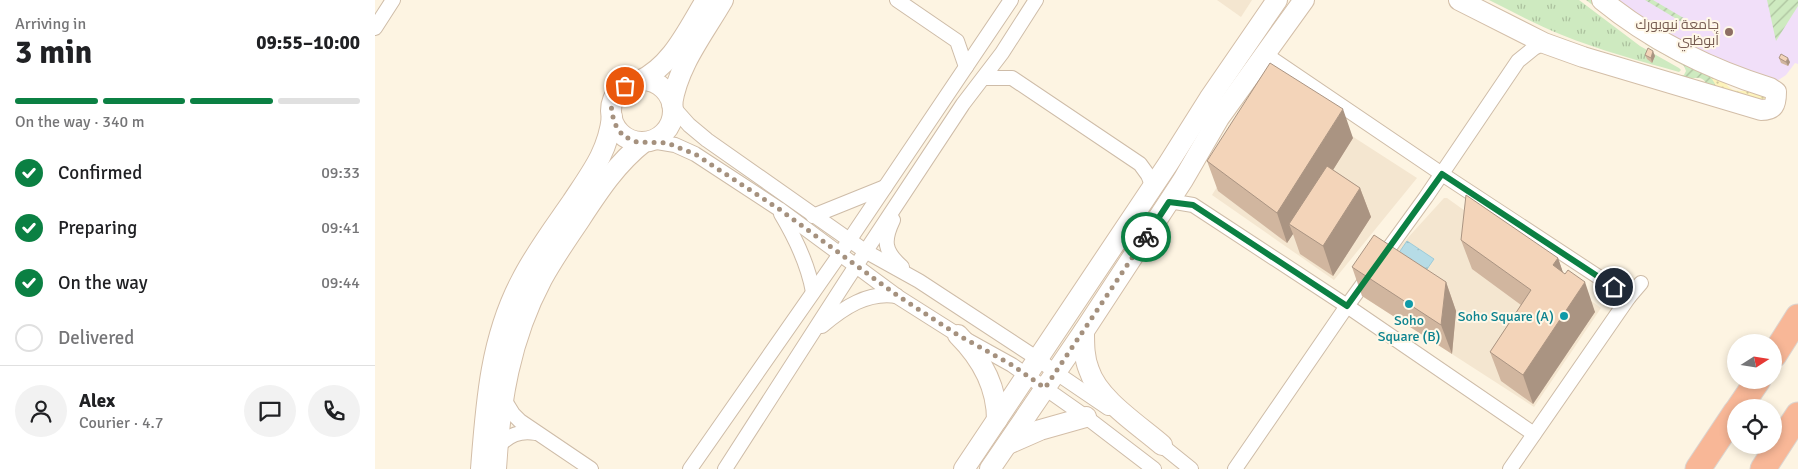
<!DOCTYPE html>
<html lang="en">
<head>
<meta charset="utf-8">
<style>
	body { margin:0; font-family:Signika,Cairo,sans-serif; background:#f2f2f2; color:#202124; height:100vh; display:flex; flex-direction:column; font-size:19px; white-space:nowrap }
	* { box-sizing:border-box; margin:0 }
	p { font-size:16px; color:#757577 }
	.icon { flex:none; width:28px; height:28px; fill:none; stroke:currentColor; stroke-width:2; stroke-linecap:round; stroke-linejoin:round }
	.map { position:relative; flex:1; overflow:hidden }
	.details { display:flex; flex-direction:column; background:#fff; width:375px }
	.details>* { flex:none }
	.needle { width:32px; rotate:78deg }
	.buttons { position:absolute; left:1352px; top:334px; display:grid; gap:10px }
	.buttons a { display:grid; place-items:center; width:55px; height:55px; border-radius:50%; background:#fff; box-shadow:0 2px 8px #0003; font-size:25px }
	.pin { position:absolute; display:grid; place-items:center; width:42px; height:42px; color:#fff; margin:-21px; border:2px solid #fff; border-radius:50%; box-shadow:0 1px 5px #0007 }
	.courier { position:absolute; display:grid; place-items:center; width:50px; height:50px; margin:-25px; border:4px solid #0b8043; border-radius:50%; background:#fff; color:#222; box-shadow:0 1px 6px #0007 }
	.summary em { font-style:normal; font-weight:800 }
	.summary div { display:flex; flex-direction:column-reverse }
	.summary { display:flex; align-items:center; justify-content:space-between; height:85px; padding:0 15px }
	h1 { font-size:32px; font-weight:800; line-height:38px }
	.bar { display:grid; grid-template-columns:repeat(4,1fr); gap:8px 5px; align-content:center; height:60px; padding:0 15px }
	.bar i { height:6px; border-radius:4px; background:#e0e0e0 }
	.bar .selected { background:#0b8043 }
	.bar p { grid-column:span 4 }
	.line { display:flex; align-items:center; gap:12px; padding:0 15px; border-top:1px solid #e0e0e0 }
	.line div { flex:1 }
	.round { display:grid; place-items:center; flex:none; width:52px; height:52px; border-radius:26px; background:#f2f2f2 }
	ol { padding:0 15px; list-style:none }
	li { display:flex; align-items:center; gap:15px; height:55px }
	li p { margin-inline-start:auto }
	li .icon { padding:5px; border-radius:50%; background:#0b8043; color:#fff; stroke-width:4 }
	li:last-child { color:#757577 }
	li i { width:28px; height:28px; border:2px solid #e0e0e0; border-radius:50% }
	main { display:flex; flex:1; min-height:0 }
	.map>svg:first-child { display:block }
	.residential { fill:#f4e6d0 }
	.education { fill:#f1dff9 }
	.sand { fill:url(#sand-dots) }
	.park { fill:url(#park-tufts) }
	.garden { fill:url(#garden-furrows) }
	.water { fill:url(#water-ripples); stroke:#9ccbd8 }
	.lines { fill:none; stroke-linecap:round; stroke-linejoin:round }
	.street-casing { stroke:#cebca8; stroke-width:16 }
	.secondary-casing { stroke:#d3bea8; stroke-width:22 }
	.highway-casing { stroke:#dbd4cf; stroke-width:27 }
	.street { stroke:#fff; stroke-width:14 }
	.secondary { stroke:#fff; stroke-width:20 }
	.highway { stroke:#f8b797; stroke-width:25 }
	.wall { fill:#d1b69f }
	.shaded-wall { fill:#aa9482 }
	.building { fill:#f3d4b9; stroke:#aa9482 }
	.done { stroke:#a5917e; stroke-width:5; stroke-dasharray:0 9 }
	.route { stroke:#0b8043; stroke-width:6 }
	.education-dot { fill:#8d6e63; stroke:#fff8e8; stroke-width:2 }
	.culture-dot { fill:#0f9aa8; stroke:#fff8e8; stroke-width:2 }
	.labels { text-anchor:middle; stroke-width:4; stroke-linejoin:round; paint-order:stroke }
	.education-label { font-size:14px; fill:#785e54; stroke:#fff8e8; text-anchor:end }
	.culture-label { font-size:14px; fill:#0d838f; stroke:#fff8e8; text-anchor:end }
</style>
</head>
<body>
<main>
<section class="details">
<div class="summary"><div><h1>3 min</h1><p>Arriving in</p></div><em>09:55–10:00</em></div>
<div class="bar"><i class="selected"></i><i class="selected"></i><i class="selected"></i><i></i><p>On the way · 340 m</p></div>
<ol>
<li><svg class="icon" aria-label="check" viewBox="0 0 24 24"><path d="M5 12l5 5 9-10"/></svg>Confirmed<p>09:33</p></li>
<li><svg class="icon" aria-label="check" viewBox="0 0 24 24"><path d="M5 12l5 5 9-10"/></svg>Preparing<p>09:41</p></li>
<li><svg class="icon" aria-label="check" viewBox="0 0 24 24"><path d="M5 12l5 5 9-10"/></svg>On the way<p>09:44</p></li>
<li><i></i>Delivered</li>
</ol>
<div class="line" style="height:90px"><a class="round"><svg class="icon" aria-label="person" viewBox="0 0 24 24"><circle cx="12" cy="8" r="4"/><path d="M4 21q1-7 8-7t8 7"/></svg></a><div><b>Alex</b><p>Courier · 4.7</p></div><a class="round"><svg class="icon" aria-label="chat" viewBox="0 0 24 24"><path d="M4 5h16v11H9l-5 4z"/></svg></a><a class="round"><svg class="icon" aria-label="phone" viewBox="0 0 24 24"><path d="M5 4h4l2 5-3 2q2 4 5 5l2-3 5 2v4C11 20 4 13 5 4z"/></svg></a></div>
</section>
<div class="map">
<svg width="1423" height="469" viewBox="0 0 1423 469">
	<defs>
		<pattern id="sand-dots" width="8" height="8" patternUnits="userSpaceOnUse" patternTransform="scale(1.25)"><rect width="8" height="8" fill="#fdf3bb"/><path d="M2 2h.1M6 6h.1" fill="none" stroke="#d1c89a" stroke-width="1.8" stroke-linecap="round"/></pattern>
		<pattern id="park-tufts" width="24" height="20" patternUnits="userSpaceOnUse" patternTransform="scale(1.25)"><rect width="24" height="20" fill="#ceeac0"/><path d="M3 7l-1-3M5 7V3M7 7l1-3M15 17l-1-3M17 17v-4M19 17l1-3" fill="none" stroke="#acc19e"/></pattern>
		<pattern id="garden-furrows" width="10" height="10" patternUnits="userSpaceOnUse" patternTransform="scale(1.25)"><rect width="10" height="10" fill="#ceeac0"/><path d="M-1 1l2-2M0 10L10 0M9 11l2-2" fill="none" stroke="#acc19e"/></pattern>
		<pattern id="water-ripples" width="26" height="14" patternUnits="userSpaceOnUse" patternTransform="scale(1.25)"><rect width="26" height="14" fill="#b6dce6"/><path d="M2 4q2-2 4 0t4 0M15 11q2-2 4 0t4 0" fill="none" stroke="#99b5bc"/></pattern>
	</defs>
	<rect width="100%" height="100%" fill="#fdf4e2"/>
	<!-- residential -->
	<g class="residential">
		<path d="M842,0H877L866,17Z"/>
		<path d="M904,89L1042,178L959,280L837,195Z"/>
		<path d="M1069,198H1072L1226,308L1159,407L987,296L1009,264Z"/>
	</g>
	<!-- education -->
	<path class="education" d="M1237,0H1423V64L1420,63L1411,75L1402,81L1311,49Z"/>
	<!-- sand -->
	<path class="sand" d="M1314,66L1346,76C1355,91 1357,91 1373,91C1379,91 1385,92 1390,93L1394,103L1342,90L1340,84L1326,71H1322Z"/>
	<!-- park -->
	<path class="park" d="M1114,0H1204L1265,46L1304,68L1306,70L1304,72C1265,61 1224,50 1187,35C1162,25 1138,12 1114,0Z"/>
	<!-- garden -->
	<g class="garden">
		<path d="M1098,0H1104L1143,20L1193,42L1243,59L1300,75H1309L1311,71L1309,66L1270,44L1271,42L1241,23L1211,0H1217L1249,26L1313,64C1322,77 1335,67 1342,89L1333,87C1330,77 1321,75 1313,81C1238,60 1166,37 1098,0Z"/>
		<path d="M1270,0H1278L1312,20L1310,24Z"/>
		<path d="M1392,0H1423V6L1401,41Z"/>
	</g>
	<!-- water -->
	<path class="water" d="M1032,241L1059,259L1050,272L1023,254Z"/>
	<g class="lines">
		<defs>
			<g id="street">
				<path d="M522,0L582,41L591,67"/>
				<path d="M0,28L18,0"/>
				<path d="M890,54L1067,174L1254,297"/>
				<path d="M609,78H637L765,164L773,175L778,187"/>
				<path d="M298,107L314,125L332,140L490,251L544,281L663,359L680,372L733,408"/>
				<path d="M276,141L300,145L320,154L404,209L523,297L583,335L637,365L711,417L779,469"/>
				<path d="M794,201L818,205L972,306L1159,434"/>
				<path d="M406,214C421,239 433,264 438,292"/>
				<path d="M438,216L510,187"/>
				<path d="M518,220C508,241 509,251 527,267"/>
				<path d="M447,326C468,308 493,291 522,296"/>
				<path d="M127,396L138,414L145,421L216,469"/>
				<path d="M780,440L816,469"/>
				<path d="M122,448C133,435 145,430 161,433"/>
				<path d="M315,469L465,254L636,0"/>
				<path d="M350,469L471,281L588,104L627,53L661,0"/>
				<path d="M860,469L972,306L1051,197L1143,61L1159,48L1169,43"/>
				<path d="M1135,469L1254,297L1266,283"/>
			</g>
			<g id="secondary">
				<path d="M1084,0L1169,43L1208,57L1386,110C1399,110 1401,105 1401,92L1395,88C1334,69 1276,40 1227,0"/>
				<circle cx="267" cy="111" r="31"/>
				<path d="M264,81C297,66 313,29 331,0"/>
				<path d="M297,104C303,65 329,33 348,0"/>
				<path d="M709,331C709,345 709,358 714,370C723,399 764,425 787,445"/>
				<path d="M583,335C606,358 622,387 622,420"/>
				<path d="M633,444L665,430L711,417"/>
				<path d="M106,469C111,404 115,340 146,281C160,253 179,228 197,202C216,173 233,152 237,117"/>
				<path d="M121,469C125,401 135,339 167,279C178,259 191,240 204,221C223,192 241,164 269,142"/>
				<path d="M589,469L793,164L834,99L902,0"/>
				<path d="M615,469L709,331L808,180L844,118L929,0"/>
			</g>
			<g id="highway">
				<path d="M1399,355L1423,317"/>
				<path d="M1364,408L1383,380"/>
				<path d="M1323,469L1361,412"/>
				<path d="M1388,469L1423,415"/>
			</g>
		</defs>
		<!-- street casing -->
		<use href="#street" class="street-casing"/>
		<!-- secondary casing -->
		<use href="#secondary" class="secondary-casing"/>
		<!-- highway casing -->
		<use href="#highway" class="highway-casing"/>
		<!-- street -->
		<use href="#street" class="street"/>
		<!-- secondary -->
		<use href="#secondary" class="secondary"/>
		<!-- highway -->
		<use href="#highway" class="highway"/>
	</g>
	<!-- wall -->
	<g class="wall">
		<path d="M1270,55L1280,56L1277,63L1272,59Z"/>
		<path d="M1404,58L1415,62L1413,66L1406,63Z"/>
		<path d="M978,138L958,170L985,188L996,217L958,276L925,254L918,234L912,243L843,191L832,161Z"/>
		<path d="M1086,240L1183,258L1188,273L1220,312L1158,404L1126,381L1115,352L1146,305L1097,269Z"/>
		<path d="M977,267L1071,282L1081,311L1077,354L987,296Z"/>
	</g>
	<!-- shaded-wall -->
	<g class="shaded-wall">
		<path d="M1278,51L1280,56L1277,63L1276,58Z"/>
		<path d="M1413,58L1415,62L1413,66L1411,62Z"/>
		<path d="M968,109L978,138L921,229L914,224L918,234L912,243L902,213Z"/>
		<path d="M985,188L996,217L958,276L948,246Z"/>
		<path d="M1183,258L1193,287L1178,265Z"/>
		<path d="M1071,282L1081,311L1077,354L1066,325Z"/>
		<path d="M1210,282L1220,312L1158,404L1148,375Z"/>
	</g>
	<!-- building -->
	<g class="building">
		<path d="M1273,48L1278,51L1276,58L1270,55Z"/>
		<path d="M1406,54L1413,58L1411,62L1404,58Z"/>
		<path d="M895,63L968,109L902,213L832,161Z"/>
		<path d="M952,166L985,188L948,246L914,224Z"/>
		<path d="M1091,195L1183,258L1178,265L1190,274L1193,270L1210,282L1148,375L1115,352L1156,290L1086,240Z"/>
		<path d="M999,235L1071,282L1066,325L977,267Z"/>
	</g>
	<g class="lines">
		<!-- done -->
		<path class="done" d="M250,86L240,96L236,110L240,124L248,136L262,142L292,143L320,154L404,209L523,296L583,335L637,365L670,388L771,237"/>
		<!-- route -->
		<path class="route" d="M771,237L794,202L818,205L972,306L1067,174L1239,287"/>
	</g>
	<!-- markers -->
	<circle class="education-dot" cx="1354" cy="32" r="5"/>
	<g class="culture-dot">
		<circle cx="1034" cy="304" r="5"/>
		<circle cx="1189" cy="316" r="5"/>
	</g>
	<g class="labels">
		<!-- education labels -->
		<g class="education-label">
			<text x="1344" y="29">جامعة نيويورك<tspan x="1344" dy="16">أبوظبي</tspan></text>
		</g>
		<!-- culture labels -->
		<g class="culture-label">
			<text x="1179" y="321">Soho Square (A)</text>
			<text x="1034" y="325" text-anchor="middle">Soho<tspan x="1034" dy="16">Square (B)</tspan></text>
		</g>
	</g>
</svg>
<div class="buttons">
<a><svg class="needle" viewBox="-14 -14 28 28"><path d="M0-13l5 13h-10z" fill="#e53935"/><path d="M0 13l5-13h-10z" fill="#757577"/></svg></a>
<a><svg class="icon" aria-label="locate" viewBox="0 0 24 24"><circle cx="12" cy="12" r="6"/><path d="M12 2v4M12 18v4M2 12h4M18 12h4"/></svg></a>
</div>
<div class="pin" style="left:250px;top:86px;background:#ea580c"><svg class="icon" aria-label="bag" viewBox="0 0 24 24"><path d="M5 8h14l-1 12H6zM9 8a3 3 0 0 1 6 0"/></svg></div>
<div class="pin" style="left:1239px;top:287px;background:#1f2937"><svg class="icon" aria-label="home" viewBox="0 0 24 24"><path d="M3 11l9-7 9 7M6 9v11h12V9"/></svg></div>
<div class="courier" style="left:771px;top:237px"><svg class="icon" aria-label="bike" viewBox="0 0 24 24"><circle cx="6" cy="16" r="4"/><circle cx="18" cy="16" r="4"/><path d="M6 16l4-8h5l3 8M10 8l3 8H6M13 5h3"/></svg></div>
</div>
</main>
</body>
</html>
